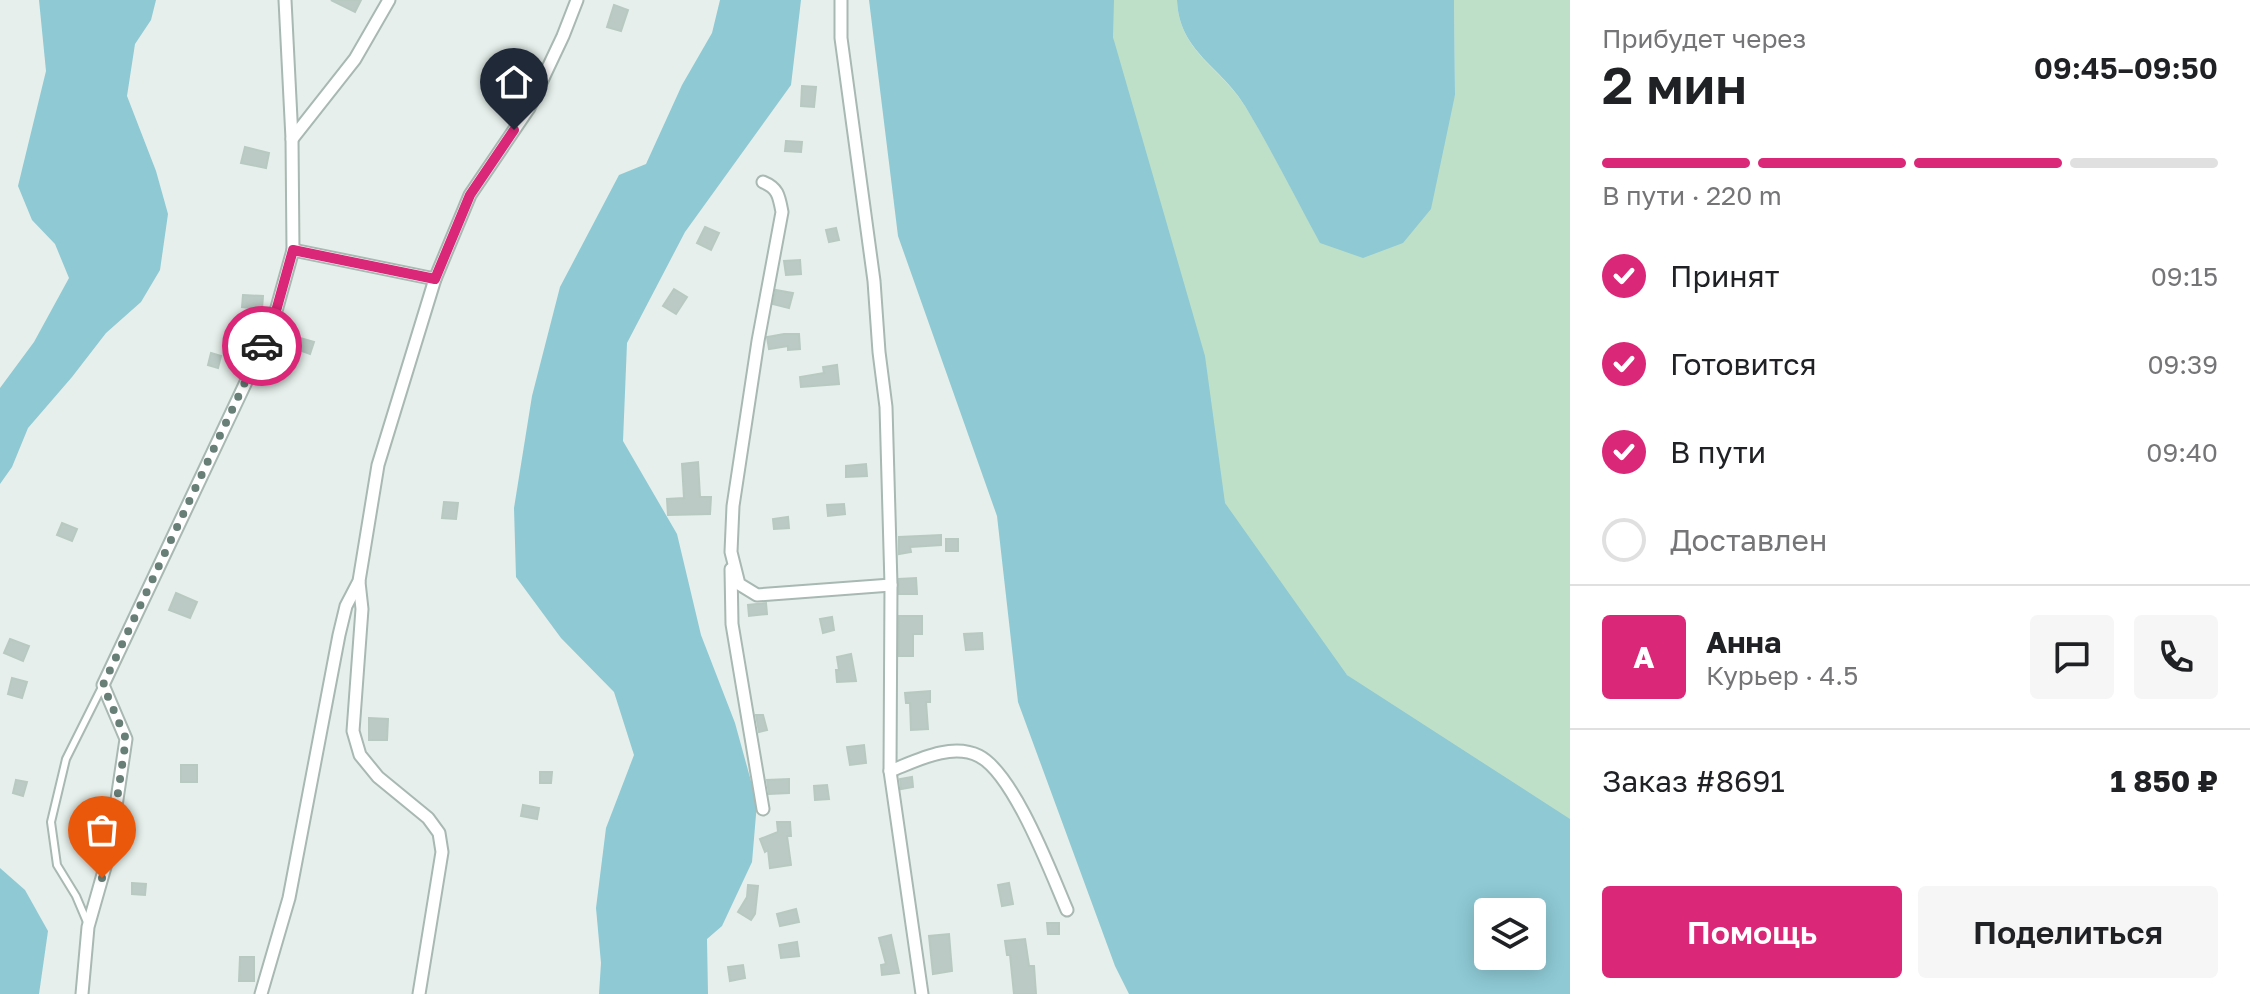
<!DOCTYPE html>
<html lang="ru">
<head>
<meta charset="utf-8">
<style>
	body { margin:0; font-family:"Golos Text",sans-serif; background:#f6f6f6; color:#202124; height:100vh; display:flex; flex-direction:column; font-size:30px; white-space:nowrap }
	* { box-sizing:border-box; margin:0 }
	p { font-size:26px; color:#757577 }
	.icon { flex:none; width:44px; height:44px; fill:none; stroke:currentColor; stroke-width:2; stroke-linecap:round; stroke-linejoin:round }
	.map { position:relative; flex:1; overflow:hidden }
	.details { display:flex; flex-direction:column; background:#fff; width:680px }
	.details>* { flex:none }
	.controls { position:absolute; left:1474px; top:898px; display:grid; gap:16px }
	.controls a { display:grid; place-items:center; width:72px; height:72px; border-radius:8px; background:#fff; box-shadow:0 4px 20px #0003; font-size:40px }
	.pin { position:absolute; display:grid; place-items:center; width:68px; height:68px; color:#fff; margin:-82px -34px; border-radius:50% 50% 50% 0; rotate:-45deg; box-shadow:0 0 8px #0007 }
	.pin .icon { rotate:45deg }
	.courier { position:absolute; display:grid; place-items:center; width:80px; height:80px; margin:-40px; border:6px solid #db2777; border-radius:50%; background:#fff; color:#222; box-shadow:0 2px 10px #0007 }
	.overview em { font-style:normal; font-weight:600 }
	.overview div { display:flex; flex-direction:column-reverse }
	.overview { display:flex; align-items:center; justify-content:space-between; height:136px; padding:0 32px }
	h1 { font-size:52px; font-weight:600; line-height:60px }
	.bar { display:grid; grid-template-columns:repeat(4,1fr); gap:12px 8px; align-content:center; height:96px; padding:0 32px }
	.bar i { height:10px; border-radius:6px; background:#e0e0e0 }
	.bar .current { background:#db2777 }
	.bar p { grid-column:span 4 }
	.line { display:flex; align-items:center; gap:20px; padding:0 32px; border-top:2px solid #e0e0e0 }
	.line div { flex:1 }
	.round { display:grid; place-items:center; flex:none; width:84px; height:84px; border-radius:8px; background:#f6f6f6 }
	ol { padding:0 32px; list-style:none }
	li { display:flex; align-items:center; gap:24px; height:88px }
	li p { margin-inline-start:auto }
	li .icon { padding:8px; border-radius:50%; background:#db2777; color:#fff; stroke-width:4 }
	li:last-child { color:#757577 }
	li i { width:44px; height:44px; border:4px solid #e0e0e0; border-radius:50% }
	.action { display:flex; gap:16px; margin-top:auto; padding:16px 32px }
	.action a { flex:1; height:92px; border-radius:8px; background:#db2777; color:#fff; font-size:32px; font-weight:600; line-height:92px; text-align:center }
	.action a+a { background:#f6f6f6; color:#202124 }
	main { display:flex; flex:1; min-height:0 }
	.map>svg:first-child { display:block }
	.green { fill:#bfe0c8 }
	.water { fill:#8ec9d4; fill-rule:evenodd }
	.building { fill:#bbcac4; stroke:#b8c9c2; stroke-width:2 }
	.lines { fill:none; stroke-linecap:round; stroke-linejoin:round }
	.service-casing { stroke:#a8b8b2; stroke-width:10 }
	.minor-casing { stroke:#a8b8b2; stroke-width:15 }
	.service { stroke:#fff; stroke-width:6 }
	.minor { stroke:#fff; stroke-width:11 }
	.done { stroke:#687f78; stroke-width:8; stroke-dasharray:0 14.4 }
	.route { stroke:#db2777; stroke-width:10 }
</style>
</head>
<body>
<main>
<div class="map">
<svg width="1570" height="994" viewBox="0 0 1570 994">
	<rect width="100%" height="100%" fill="#e6efeb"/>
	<!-- green -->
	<path class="green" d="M1113,0H1177C1179,52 1221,67 1245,106C1272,150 1295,197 1320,242L1453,100L1455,95L1454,0H1570V845L1347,675L1214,562L1113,37Z"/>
	<!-- water -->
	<g class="water">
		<path d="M39,0H156L151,20L135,44L127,96L156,171L168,214L160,270L141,302L106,333L72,377L28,428L12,467L0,484V388L34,342L69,278L55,244L32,220L18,186L46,71Z"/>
		<path d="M720,0H801L791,85L685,232L627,343L623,441L677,534L701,635L735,723L757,803L752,862L722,926L707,939L708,994H599L601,963L596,908L606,828L634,755L614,692L561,638L516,577L514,508L532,396L560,287L619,175L646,164L682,85L712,33Z"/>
		<path d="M869,0H1114L1113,37L1205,356L1225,503L1347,675L1570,819V994H1129L1115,966L1018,702L997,516L898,236ZM1488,912H1532V956H1488Z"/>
		<path d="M1177,0H1454L1455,95L1431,209L1403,243L1363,258L1320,243C1295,197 1272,151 1245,106C1222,67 1179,52 1177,0Z"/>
		<path d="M0,868L25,890L48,931L39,994H0Z"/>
	</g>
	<!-- building -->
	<g class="building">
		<path d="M331,0H361L355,12Z"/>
		<path d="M614,5L628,10L621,31L607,27Z"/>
		<path d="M802,86L816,87L814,107L801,106Z"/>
		<path d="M786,141L802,142L801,152L785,151Z"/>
		<path d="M245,147L269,153L266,168L241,163Z"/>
		<path d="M705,227L719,233L711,250L697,243Z"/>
		<path d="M836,228L839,240L829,242L826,230Z"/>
		<path d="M800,260L801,274L786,275L784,261Z"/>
		<path d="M674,289L687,297L676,314L663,306Z"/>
		<path d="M776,290L793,293L789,308L773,304Z"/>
		<path d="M243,295L263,296L262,309L242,307Z"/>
		<path d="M784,334H799L800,349L788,350V346L769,349L767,337Z"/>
		<path d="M300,338L314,342L310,354L296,349Z"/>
		<path d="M211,353L221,356L218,368L208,365Z"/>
		<path d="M837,365L839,384L801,387L800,377L824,373L823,367Z"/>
		<path d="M698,462L700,497H711L710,514L668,515L667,499L684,498L682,464Z"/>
		<path d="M866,464L867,476L846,477V466Z"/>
		<path d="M444,502L458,503L456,519L442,518Z"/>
		<path d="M844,504L845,514L828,516L827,505Z"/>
		<path d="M788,517L789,528L774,529L773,519Z"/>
		<path d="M62,523L77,529L72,541L57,535Z"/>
		<path d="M941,535V545L910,547L911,552L899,554V537Z"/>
		<rect x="946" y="539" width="12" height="12"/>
		<path d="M916,578L917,594H899V579Z"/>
		<path d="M176,593L197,602L190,618L169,610Z"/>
		<path d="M766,603L767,614L749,616L748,605Z"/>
		<path d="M899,616H922V634H913V656H899Z"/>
		<path d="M832,617L834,630L823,633L820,619Z"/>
		<path d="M982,633L983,649L966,650L964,634Z"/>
		<path d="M10,639L29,646L23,661L4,653Z"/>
		<path d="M851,654L856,681L837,682L836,670H839L837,657Z"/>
		<path d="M12,678L27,682L22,698L8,694Z"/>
		<path d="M930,691V702H926L928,729L911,730L910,703H906L905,693Z"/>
		<path d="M756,715H763L767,730L759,732Z"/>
		<path d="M369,718L388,719L387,740H369Z"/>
		<path d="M864,745L866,763L850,765L847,747Z"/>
		<rect x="181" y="765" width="16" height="17"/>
		<path d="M540,772H552L551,783H540Z"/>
		<path d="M912,777L913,787L901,789L900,779Z"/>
		<path d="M789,779V793L769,794L767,780Z"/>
		<path d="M16,780L27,782L23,796L13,793Z"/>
		<path d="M827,785L829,799L815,800L814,786Z"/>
		<path d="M523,805L539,808L537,819L521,816Z"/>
		<path d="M777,822H790L791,836H787L791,865L770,868L768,850L765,852L760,839L778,832Z"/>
		<path d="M132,883L146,884L145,895L132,894Z"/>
		<path d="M1009,883L1013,904L1002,906L998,885Z"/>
		<path d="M748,885L758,886L755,914L751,920L738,912L747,897Z"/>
		<path d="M796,909L799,922L780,926L777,914Z"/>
		<path d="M1047,923H1059V934H1048Z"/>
		<path d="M949,934L952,971L933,974L929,936Z"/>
		<path d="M891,935L899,973L882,975L881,965L886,964L879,938Z"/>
		<path d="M1025,939L1029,966H1034L1036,994H1014L1010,955H1007L1005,941Z"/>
		<path d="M797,942L799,956L781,958L779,945Z"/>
		<path d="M240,957H254V981H239Z"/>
		<path d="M743,965L745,978L730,981L728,967Z"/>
	</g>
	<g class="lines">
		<defs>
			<path id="service" d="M87,922L76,896L57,865L51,822L66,759L103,685"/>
			<g id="minor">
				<path d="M841,0V38L874,281L879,352L886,407L891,585L890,771L922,994"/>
				<path d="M292,139L355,59L389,0"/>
				<path d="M763,182C778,188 779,196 782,212L758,341L733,506L731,552L739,584L757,595L891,585"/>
				<path d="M293,250L435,279"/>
				<path d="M731,569L732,624L763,809"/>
				<path d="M359,582L362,609L353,731L360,755L378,777L428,818L439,833L442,852L419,994"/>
				<path d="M890,771C916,761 951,742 979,756C1014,774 1051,873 1067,910"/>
				<path d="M82,994L88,927L109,853L126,739L103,685L271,329L293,250L292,139L285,0"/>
				<path d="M261,994L289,898L339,635L346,606L359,581L378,465L435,279L470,195L529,108L563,36L577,0"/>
			</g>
		</defs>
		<!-- service casing -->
		<use href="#service" class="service-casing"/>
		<!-- minor casing -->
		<use href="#minor" class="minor-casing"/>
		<!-- service -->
		<use href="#service" class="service"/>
		<!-- minor -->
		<use href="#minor" class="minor"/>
	</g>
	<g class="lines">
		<!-- done -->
		<path class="done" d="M102,878L109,853L126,739L103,685L262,346"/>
		<!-- route -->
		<path class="route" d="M262,346L271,329L293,250L435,279L470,195L514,130"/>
	</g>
</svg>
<div class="controls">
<a><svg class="icon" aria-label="layers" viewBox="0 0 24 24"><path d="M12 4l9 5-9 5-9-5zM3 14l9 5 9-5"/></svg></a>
</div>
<div class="pin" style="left:102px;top:878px;background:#ea580c"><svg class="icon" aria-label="bag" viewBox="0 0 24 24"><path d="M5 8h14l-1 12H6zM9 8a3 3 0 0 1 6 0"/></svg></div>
<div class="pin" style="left:514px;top:130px;background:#1f2937"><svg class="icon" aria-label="home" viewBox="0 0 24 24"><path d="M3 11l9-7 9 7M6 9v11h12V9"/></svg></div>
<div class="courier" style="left:262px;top:346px"><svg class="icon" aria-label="car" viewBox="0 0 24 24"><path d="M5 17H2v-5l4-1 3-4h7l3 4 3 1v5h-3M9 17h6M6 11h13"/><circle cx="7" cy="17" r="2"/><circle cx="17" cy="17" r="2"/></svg></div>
</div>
<section class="details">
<div class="overview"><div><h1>2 мин</h1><p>Прибудет через</p></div><em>09:45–09:50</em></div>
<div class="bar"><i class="current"></i><i class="current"></i><i class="current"></i><i></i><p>В пути · 220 m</p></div>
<ol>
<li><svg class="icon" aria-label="check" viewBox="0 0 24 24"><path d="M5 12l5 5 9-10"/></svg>Принят<p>09:15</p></li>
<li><svg class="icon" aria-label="check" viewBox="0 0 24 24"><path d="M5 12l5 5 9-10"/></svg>Готовится<p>09:39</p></li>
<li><svg class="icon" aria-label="check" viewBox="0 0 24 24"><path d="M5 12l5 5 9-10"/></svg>В пути<p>09:40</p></li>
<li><i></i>Доставлен</li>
</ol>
<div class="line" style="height:144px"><b class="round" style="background:#db2777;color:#fff">А</b><div><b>Анна</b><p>Курьер · 4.5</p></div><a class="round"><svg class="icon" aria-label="chat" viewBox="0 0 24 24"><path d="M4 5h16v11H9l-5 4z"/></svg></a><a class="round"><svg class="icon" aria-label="phone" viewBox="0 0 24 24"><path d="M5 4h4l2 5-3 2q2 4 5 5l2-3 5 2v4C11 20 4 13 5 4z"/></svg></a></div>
<div class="line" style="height:104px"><div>Заказ #8691</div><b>1 850 ₽</b></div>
<div class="action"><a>Помощь</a><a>Поделиться</a></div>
</section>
</main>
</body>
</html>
